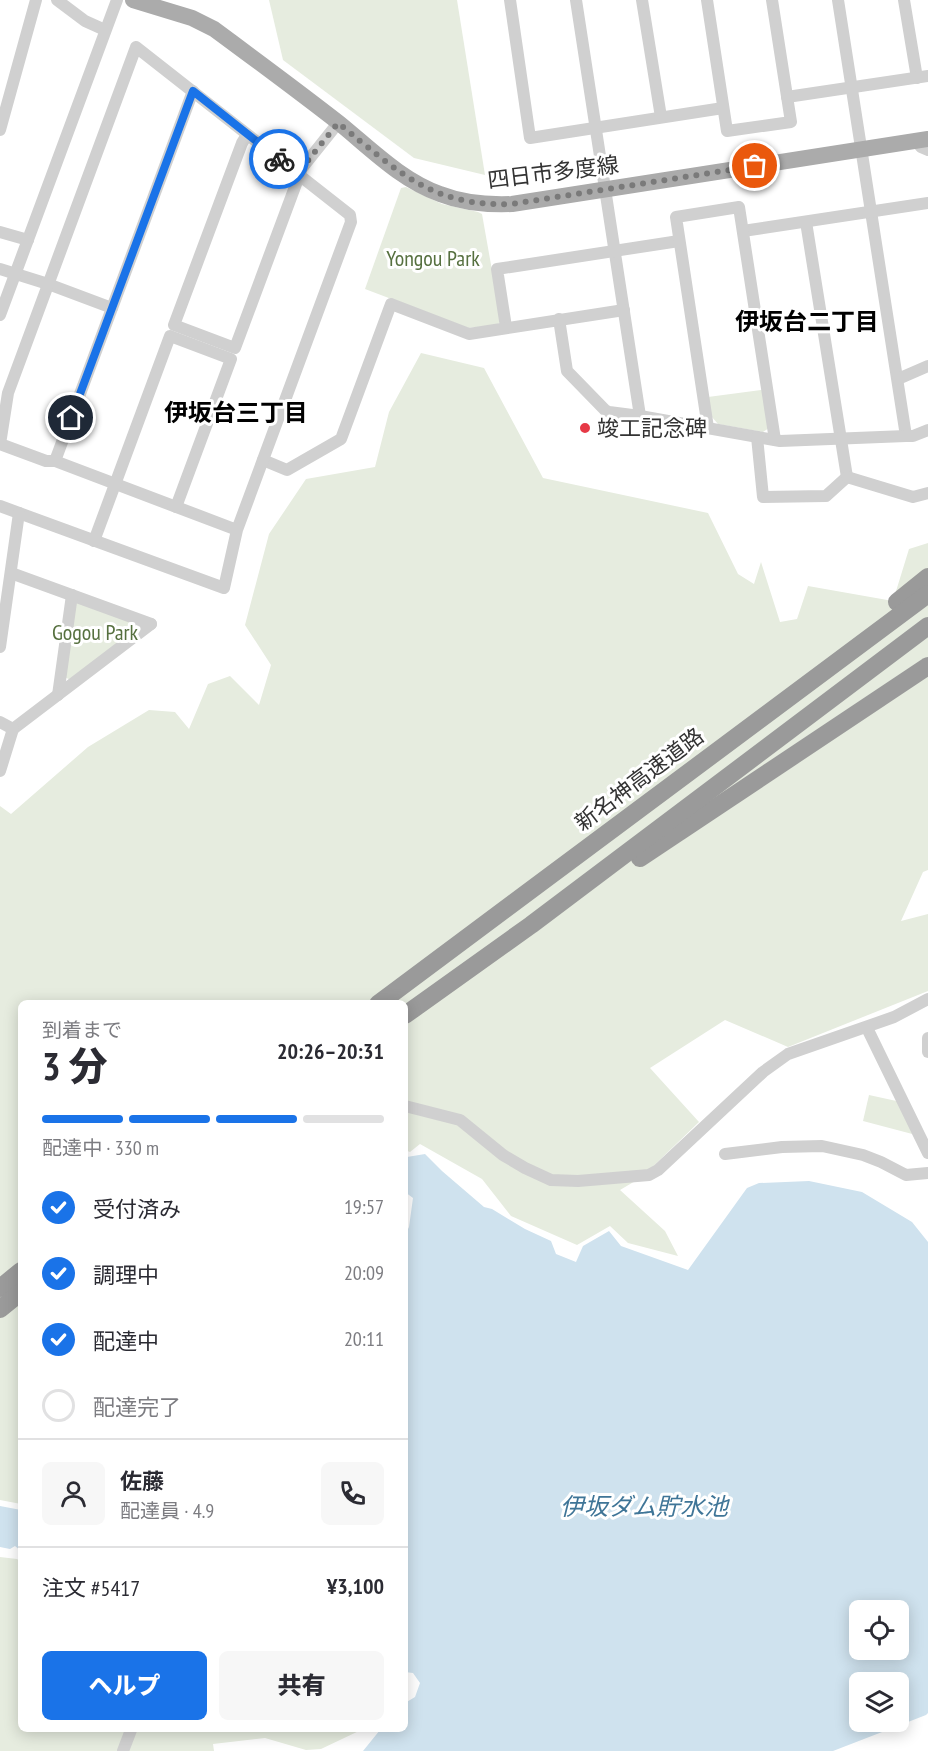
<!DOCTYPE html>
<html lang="ja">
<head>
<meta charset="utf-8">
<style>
	body { margin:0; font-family:"PT Sans Narrow","Noto Sans JP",sans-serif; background:#f7f7f7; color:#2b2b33; height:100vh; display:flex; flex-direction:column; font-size:22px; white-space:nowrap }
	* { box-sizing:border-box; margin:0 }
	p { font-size:20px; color:#7c7c81 }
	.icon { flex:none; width:33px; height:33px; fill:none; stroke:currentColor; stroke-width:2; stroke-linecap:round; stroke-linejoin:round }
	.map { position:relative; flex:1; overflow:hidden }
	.drawer { position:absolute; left:18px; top:1000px; width:390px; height:732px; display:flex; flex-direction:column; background:#fff; border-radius:9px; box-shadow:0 3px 15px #0003 }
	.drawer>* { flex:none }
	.fabs { position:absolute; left:849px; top:1600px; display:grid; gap:12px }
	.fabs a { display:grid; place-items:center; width:60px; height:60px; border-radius:9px; background:#fff; box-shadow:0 3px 15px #0003; font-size:30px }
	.pin { position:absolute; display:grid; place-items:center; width:51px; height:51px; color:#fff; margin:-26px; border:3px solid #fff; border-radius:50%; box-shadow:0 2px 6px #0007 }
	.courier { position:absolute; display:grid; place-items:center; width:60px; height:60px; margin:-30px; border:4px solid #1a73e8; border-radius:50%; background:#fff; color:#222; box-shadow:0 2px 8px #0007 }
	.summary em { font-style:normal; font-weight:800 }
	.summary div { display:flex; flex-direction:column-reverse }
	.summary { display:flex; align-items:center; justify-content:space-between; height:102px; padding:0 24px }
	h1 { font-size:39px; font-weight:800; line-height:45px }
	.bar { display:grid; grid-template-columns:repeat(4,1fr); gap:9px 6px; align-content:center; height:72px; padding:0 24px }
	.bar i { height:8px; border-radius:4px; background:#e1e1e2 }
	.bar .active { background:#1a73e8 }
	.bar p { grid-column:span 4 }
	.line { display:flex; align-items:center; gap:15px; padding:0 24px; border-top:2px solid #e1e1e2 }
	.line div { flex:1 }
	.round { display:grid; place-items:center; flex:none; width:63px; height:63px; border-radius:9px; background:#f7f7f7 }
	ol { padding:0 24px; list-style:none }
	li { display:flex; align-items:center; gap:18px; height:66px }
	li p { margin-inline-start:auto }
	li .icon { padding:6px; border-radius:50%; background:#1a73e8; color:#fff; stroke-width:4 }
	li:last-child { color:#7c7c81 }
	li i { width:33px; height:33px; border:3px solid #e1e1e2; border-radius:50% }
	.cta { display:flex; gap:12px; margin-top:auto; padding:12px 24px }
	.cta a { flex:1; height:69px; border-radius:9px; background:#1a73e8; color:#fff; font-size:24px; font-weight:800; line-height:69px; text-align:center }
	.cta a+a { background:#f7f7f7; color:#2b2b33 }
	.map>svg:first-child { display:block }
	.green { fill:#e6ecdf }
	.water { fill:#cfe2ee; fill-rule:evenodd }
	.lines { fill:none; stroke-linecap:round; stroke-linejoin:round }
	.minor { stroke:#d0d0d0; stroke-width:12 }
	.major { stroke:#ababab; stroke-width:16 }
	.highway { stroke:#9a9a9a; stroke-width:18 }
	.done { stroke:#7a7a7a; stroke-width:6; stroke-dasharray:0 10.8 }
	.route { stroke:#1a73e8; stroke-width:8 }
	.poi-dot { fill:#e63946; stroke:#fff; stroke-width:2 }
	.labels { text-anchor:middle; stroke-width:6; stroke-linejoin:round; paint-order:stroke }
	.street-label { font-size:22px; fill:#333; stroke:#fff }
	.park-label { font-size:22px; fill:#56703f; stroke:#fff }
	.poi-label { font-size:22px; fill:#333; stroke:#fff; text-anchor:start }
	.neighbourhood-label { font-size:24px; font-weight:bold; fill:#000; stroke:#fff }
	.water-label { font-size:24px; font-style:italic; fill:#3f7597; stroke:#fff }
</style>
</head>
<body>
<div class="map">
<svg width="928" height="1751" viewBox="0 0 928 1751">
	<rect width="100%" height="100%" fill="#fff"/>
	<!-- green -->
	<g class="green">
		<path d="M269,0H457L485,175L414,158L283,60Z"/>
		<path d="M406,187L442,204L478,212L482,214L501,321L497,325L468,328L365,289L401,188Z"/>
		<path d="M421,353L484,368L543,478L708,513L738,574L754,584L761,562L780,622L797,619L808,586L893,601L909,549L928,543V870L923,872L901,921L928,914V991L788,1047L725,1020L650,1068L699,1122L642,1177L620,1190L665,1231L678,1256L628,1243L610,1226L577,1245L511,1216L482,1179L420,1144L410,1152L405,1150V1004H21V1504L0,1500V806L11,814L88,747L149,710L175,712L189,729L208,684L230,676L259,705L271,665L245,625L269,534L306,479L375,467L389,412Z"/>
		<path d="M761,390L764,391L769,428L763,432L718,424L711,416L708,397Z"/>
		<path d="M79,602L135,623L137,630L71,680L64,677L75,604Z"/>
		<path d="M869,1095L901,1102L916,1135L863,1121Z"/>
		<path d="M0,1557L17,1559L21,1562V1730H361L321,1749L306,1750L265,1738L213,1744L214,1751H0Z"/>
	</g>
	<!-- water -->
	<g class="water">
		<path d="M425,1154L442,1171L484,1207L492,1209L525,1229L551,1241L556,1254L576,1262L583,1246L609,1231L621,1246L688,1270L747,1188L759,1183L809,1181L862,1192L912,1222L928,1242V1713L926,1715L833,1751H363L380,1730H405V1703L415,1697L420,1683L413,1673L405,1672V1235L409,1227L413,1198L405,1192V1156L407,1157ZM860,1611H898V1650H860ZM860,1683H898V1722H860Z"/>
		<path d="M0,1506L21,1510V1551L15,1546L10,1549L0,1547Z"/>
	</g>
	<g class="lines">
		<!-- minor -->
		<g class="minor">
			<path d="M57,0L85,21L105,30"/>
			<path d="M510,0L530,138L723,108"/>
			<path d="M576,0L640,416"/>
			<path d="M642,0L661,117"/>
			<path d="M707,0L727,131L791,122L772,0"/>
			<path d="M838,0L906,436"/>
			<path d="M904,0L917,78"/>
			<path d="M787,97L928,76"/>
			<path d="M0,130L36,0"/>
			<path d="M247,135L242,143L174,325L235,348L302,168L338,123"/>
			<path d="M916,141L921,147L928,150"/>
			<path d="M806,222L847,477"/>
			<path d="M743,231L928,203"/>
			<path d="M0,232L28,240"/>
			<path d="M0,269L48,284L112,308"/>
			<path d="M0,315L117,0"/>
			<path d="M559,319L567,371L605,410L609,412L640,416L780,441L906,436H913L928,430"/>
			<path d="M506,327L497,269L679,241"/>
			<path d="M898,379L928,366"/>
			<path d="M708,428L676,217L739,207L775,440"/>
			<path d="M757,437L763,497L826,496L847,477"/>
			<path d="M263,460L287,470L341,439L391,304L469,334L624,310"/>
			<path d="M55,461L193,91"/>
			<path d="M847,477L913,497L928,493"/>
			<path d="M0,506L224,588L237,530L351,222L350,215L136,47L8,393L0,444L46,461H55L237,530"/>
			<path d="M94,541L170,336L231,359L176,507"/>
			<path d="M11,573L151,624"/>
			<path d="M0,647L19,513"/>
			<path d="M58,695L72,595"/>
			<path d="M0,722L13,729L151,624"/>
			<path d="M0,771L13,729"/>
			<path d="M867,1028L928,1153"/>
			<path d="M928,1038V1052"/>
			<path d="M405,1106L460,1120L503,1155L525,1168L551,1180L578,1181L649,1175L658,1170L763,1072L788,1054L894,1017L928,999"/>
			<path d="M725,1154L782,1147L822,1146L863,1155L881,1162L906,1175L928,1173"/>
			<path d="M123,1751L131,1730"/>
		</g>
		<!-- major -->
		<path class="major" d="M133,0L192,18L214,29C256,60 298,91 339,123C371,149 401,180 440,194C463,203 487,205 512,204L928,139"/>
		<!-- highway -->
		<g class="highway">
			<path d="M897,602L928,577"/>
			<path d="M640,858L928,666"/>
			<path d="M378,1004L928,594"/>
			<path d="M405,1015L531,925L928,626"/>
			<path d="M0,1288L21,1271"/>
			<path d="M0,1309L21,1292"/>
		</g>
	</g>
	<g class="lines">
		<!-- done -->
		<path class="done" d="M279,159L299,175L302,168L338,123C398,171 431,207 512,204L755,166"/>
		<!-- route -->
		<path class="route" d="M71,418L193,91L279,159"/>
	</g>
	<!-- markers -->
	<circle class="poi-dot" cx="585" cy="428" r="6"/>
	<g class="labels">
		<!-- street labels -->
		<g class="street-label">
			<text transform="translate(553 172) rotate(-7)" y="8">四日市多度線</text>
			<text transform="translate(639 779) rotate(-37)" y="8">新名神高速道路</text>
		</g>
		<!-- park labels -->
		<g class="park-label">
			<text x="433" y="266">Yongou Park</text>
			<text x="95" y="640">Gogou Park</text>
		</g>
		<!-- poi labels -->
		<g class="poi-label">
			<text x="597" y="436">竣工記念碑</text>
		</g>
		<!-- neighbourhood labels -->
		<g class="neighbourhood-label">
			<text x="807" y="330">伊坂台二丁目</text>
			<text x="236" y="421">伊坂台三丁目</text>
		</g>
		<!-- water labels -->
		<g class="water-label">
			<text x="644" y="1515">伊坂ダム貯水池</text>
		</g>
	</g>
</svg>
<div class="fabs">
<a><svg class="icon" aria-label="locate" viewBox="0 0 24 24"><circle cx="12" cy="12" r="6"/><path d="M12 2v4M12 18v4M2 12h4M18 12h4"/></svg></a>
<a><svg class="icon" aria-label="layers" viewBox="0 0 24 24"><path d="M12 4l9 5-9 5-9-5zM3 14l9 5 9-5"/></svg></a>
</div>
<div class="pin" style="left:755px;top:166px;background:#ea580c"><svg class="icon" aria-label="bag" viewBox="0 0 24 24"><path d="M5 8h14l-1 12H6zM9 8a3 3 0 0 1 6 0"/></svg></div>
<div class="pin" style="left:71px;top:418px;background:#1f2937"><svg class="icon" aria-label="home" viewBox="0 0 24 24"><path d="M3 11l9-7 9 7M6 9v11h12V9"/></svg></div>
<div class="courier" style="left:279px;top:159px"><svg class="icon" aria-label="bike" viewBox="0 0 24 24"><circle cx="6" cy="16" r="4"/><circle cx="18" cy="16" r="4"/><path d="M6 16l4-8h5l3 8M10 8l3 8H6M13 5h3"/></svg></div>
<section class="drawer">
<div class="summary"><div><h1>3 分</h1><p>到着まで</p></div><em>20:26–20:31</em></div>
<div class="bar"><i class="active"></i><i class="active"></i><i class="active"></i><i></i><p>配達中 · 330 m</p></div>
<ol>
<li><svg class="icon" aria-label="check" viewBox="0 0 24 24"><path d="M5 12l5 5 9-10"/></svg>受付済み<p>19:57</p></li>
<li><svg class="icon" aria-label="check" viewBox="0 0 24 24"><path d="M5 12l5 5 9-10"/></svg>調理中<p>20:09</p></li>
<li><svg class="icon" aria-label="check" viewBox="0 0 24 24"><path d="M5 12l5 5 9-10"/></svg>配達中<p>20:11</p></li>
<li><i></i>配達完了</li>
</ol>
<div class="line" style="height:108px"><a class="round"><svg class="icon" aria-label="person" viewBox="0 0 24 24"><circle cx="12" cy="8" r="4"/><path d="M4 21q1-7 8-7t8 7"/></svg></a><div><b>佐藤</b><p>配達員 · 4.9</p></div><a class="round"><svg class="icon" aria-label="phone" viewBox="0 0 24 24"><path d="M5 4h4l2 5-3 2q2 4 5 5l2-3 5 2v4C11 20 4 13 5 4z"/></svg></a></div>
<div class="line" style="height:78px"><div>注文 #5417</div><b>¥3,100</b></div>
<div class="cta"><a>ヘルプ</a><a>共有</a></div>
</section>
</div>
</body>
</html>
